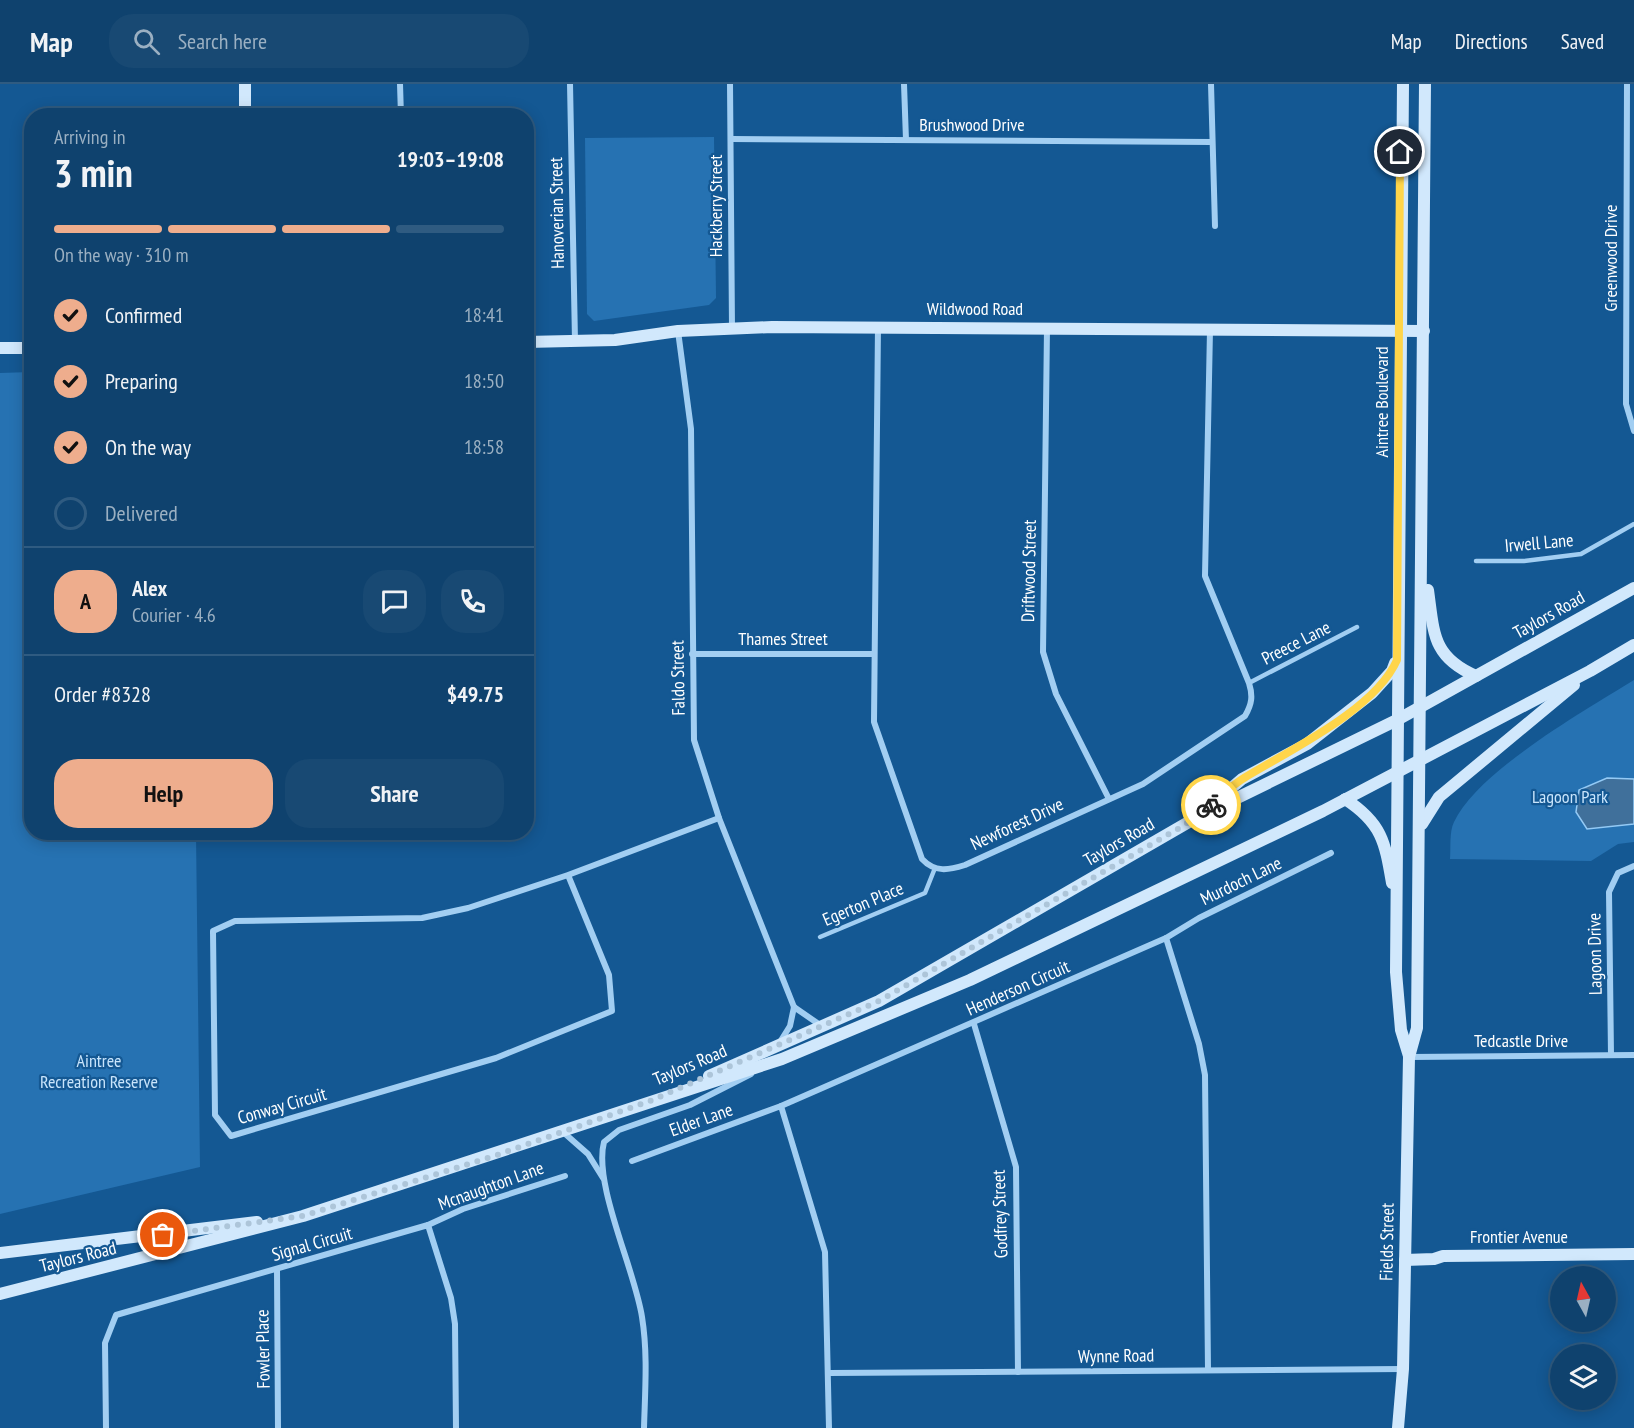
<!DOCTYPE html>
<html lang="en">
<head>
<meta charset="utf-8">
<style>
	body { margin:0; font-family:"PT Sans Narrow",sans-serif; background:#184973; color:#f1f3f6; height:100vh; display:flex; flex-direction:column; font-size:22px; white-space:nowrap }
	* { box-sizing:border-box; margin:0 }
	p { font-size:20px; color:#9bb0c2 }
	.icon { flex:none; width:33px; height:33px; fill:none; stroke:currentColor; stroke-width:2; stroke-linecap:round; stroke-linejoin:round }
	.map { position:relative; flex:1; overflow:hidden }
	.details { position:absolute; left:24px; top:24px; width:510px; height:732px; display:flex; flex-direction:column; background:#0f426e; border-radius:24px; box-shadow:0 3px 15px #0003,0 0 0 2px #2f5b81 }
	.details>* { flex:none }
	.needle { width:39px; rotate:352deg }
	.controls { position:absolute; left:1550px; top:1182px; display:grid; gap:12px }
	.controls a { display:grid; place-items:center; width:66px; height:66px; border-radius:50%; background:#0f426e; box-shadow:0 3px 15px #0003,0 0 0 2px #2f5b81; font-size:30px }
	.pin { position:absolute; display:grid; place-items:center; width:51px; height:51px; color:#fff; margin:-26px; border:3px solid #fff; border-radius:50%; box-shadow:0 2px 6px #0007 }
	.courier { position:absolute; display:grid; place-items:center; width:60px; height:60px; margin:-30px; border:4px solid #ffd54a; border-radius:50%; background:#fff; color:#222; box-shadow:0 2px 8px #0007 }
	.summary em { font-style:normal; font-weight:800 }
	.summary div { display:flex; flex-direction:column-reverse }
	.summary { display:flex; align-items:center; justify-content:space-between; height:102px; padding:0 30px }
	h1 { font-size:39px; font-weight:800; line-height:45px }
	.bar { display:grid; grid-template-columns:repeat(4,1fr); gap:9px 6px; align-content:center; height:72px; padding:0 30px }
	.bar i { height:8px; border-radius:4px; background:#2f5b81 }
	.bar .current { background:#eead8d }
	.bar p { grid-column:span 4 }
	.line { display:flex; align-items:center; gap:15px; padding:0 30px; border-top:2px solid #2f5b81 }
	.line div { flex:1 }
	.round { display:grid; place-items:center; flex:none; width:63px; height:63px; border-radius:24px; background:#184973 }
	ol { padding:0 30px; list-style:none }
	li { display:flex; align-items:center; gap:18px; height:66px }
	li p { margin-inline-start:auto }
	li .icon { padding:6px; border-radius:50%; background:#eead8d; color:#111; stroke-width:4 }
	li:last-child { color:#9bb0c2 }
	li i { width:33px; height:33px; border:3px solid #2f5b81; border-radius:50% }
	.action { display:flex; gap:12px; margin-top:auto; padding:12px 30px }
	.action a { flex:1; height:69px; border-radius:24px; background:#eead8d; color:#111; font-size:24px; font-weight:800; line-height:69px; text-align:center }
	.action a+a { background:#184973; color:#f1f3f6 }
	header { display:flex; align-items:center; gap:36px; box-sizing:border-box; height:84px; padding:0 30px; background:#0f426e; border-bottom:2px solid #2f5b81 }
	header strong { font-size:28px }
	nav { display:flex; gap:33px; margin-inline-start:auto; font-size:21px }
	.search { width:420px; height:54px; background:#184973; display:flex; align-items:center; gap:15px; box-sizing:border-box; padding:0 21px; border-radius:24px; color:#9bb0c2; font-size:22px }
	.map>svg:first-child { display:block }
	.green { fill:#2672b2 }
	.water { fill:#40709b; stroke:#94caf5; stroke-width:1.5 }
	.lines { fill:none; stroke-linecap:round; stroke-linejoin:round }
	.lane { stroke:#a2cef2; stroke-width:4.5 }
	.street { stroke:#a2cef2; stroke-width:6 }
	.secondary { stroke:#d1e8fc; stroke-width:12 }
	.done { stroke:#adc5d9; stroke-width:6; stroke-dasharray:0 10.8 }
	.route { stroke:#ffd54a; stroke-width:8 }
	.labels { text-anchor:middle; stroke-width:4.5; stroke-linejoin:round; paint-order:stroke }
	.street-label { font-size:18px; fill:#fff; stroke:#145893 }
	.park-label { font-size:18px; fill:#c9e5fc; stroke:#145893 }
</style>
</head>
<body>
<header>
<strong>Map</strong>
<div class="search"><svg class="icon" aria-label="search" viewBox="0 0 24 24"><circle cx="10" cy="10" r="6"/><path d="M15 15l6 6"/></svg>Search here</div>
<nav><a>Map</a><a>Directions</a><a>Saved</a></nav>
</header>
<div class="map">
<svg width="1634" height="1344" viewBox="0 0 1634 1344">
	<rect width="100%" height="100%" fill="#145893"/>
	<!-- green -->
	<g class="green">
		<path d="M714,53L716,214L709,221L594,237L587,230L585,54Z"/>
		<path d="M31,288L32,748L196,749L200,1083L0,1130V289Z"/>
		<path d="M1634,596V758L1618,760L1591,777L1450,775C1451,764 1449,748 1454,738C1478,687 1584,627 1634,596Z"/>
	</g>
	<!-- water -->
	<path class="water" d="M1607,694L1634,695V740L1587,745L1576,728L1579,706Z"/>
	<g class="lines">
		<!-- lane -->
		<g class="lane">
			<path d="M1476,477H1524L1581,470L1634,440"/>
			<path d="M1249,599L1357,543"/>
			<path d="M820,853L925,809L935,784"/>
		</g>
		<!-- street -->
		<g class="street">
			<path d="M400,0L401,32"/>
			<path d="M570,0L575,257"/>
			<path d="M730,0L732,244"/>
			<path d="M904,0L906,56"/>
			<path d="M1211,0L1215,142"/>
			<path d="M1627,0L1626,320L1634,347"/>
			<path d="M731,55L1212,58"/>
			<path d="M878,242L874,638L922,775C935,789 949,786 965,781L1143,700L1245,632C1252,620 1253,612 1249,599L1205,492L1210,246"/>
			<path d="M1047,244L1043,568L1056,610L1109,715"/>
			<path d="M678,247L691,345L694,656L719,734L794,923"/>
			<path d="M692,570H874"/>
			<path d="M568,791L609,891L612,927L496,974L231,1052L215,1031L213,847L235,837L422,834L468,824L568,791L719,734"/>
			<path d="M1166,854L1199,834L1331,769"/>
			<path d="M794,923L823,943"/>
			<path d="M974,940L1016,1083L1018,1288"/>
			<path d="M780,958L790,942L794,923"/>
			<path d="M1611,971L1609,808L1618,789L1634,782"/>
			<path d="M1410,973L1634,971"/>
			<path d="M563,1048L588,1070L603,1094"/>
			<path d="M632,1077L781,1022"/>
			<path d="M428,1141L463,1125L565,1092"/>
			<path d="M277,1186L278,1344"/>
			<path d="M829,1289L1403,1285"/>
			<path d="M106,1344L105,1259L116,1231L428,1141L451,1214L455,1240L456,1344"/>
			<path d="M644,1344C645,1307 648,1270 642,1233C635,1186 593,1100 604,1058L619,1046L690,1021L751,990"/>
			<path d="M829,1344L825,1168L781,1022L1166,854L1199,960L1205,991L1208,1286"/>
		</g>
		<!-- secondary -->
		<g class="secondary">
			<path d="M245,0V32"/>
			<path d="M1403,0L1396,888L1401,946L1409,972"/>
			<path d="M526,258L615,256L678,247L772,243L1424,247"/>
			<path d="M0,264H32"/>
			<path d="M1428,506C1434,549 1432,573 1476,592"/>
			<path d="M1345,715C1382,739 1385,758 1392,799"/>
			<path d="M1209,723L1242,695L1307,660L1372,609L1392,587L1395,579"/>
			<path d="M1422,740L1439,713L1574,601"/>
			<path d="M709,992L879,917L1194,735L1397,636L1634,504"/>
			<path d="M0,1169L257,1138"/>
			<path d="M1405,1176L1434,1175L1443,1172L1634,1170"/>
			<path d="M0,1210L303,1132L782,975L970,896L1323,727L1590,587L1634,561"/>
			<path d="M1398,1344L1403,1285L1409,973L1417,944L1425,0"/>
		</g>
	</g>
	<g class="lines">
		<!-- done -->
		<path class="done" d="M163,1151L303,1132L494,1072L650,1017L879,917L1183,742L1211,721"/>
		<!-- route -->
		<path class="route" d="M1211,721C1222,712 1232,701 1244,694C1288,667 1375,626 1397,576L1400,68"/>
	</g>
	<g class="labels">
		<!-- street labels -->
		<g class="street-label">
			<text x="972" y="47">Brushwood Drive</text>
			<text transform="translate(716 122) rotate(-90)" y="6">Hackberry Street</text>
			<text transform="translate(557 129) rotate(-91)" y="6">Hanoverian Street</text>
			<text transform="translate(1611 174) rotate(-90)" y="6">Greenwood Drive</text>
			<text x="975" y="231">Wildwood Road</text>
			<text transform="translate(1382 318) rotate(-90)" y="6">Aintree Boulevard</text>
			<text transform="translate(1539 459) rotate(-5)" y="6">Irwell Lane</text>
			<text transform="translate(1029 487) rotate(-89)" y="6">Driftwood Street</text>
			<text transform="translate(1549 531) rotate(-29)" y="6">Taylors Road</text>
			<text x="783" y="561">Thames Street</text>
			<text transform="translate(1296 559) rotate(-27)" y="6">Preece Lane</text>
			<text transform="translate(678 594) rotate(-91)" y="6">Faldo Street</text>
			<text transform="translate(1017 740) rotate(-25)" y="6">Newforest Drive</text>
			<text transform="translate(1119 758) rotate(-30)" y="6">Taylors Road</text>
			<text transform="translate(1241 797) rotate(-26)" y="6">Murdoch Lane</text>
			<text transform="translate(863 820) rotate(-23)" y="6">Egerton Place</text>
			<text transform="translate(1595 870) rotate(-91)" y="6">Lagoon Drive</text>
			<text transform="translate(1018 904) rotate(-24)" y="6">Henderson Circuit</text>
			<text x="1521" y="963">Tedcastle Drive</text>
			<text transform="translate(690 981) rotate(-23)" y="6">Taylors Road</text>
			<text transform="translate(282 1022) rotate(-16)" y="6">Conway Circuit</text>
			<text transform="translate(701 1036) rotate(-20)" y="6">Elder Lane</text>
			<text transform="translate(491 1102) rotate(-20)" y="6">Mcnaughton Lane</text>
			<text transform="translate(1000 1130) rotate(-92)" y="6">Godfrey Street</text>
			<text x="1519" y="1159">Frontier Avenue</text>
			<text transform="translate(1387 1158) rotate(-89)" y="6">Fields Street</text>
			<text transform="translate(312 1160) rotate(-16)" y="6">Signal Circuit</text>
			<text transform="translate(78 1173) rotate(-14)" y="6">Taylors Road</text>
			<text transform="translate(263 1265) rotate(-91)" y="6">Fowler Place</text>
			<text transform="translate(1116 1272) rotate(-1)" y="6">Wynne Road</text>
		</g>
		<!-- park labels -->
		<g class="park-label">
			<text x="1570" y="719">Lagoon Park</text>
			<text x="99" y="983">Aintree<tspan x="99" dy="21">Recreation Reserve</tspan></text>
		</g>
	</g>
</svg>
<div class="controls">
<a><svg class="needle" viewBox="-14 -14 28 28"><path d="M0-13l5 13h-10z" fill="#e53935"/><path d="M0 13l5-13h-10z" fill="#9bb0c2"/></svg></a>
<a><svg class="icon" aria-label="layers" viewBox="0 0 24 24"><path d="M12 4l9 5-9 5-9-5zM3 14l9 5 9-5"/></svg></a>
</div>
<div class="pin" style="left:163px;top:1151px;background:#ea580c"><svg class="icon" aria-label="bag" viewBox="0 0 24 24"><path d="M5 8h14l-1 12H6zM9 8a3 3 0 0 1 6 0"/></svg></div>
<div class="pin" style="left:1400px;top:68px;background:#1f2937"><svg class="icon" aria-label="home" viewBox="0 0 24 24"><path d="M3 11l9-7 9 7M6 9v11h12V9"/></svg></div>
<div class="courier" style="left:1211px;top:721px"><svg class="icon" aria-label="bike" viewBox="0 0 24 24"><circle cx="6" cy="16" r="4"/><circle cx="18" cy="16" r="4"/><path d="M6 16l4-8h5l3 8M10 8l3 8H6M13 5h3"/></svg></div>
<section class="details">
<div class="summary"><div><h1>3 min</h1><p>Arriving in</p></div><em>19:03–19:08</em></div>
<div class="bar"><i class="current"></i><i class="current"></i><i class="current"></i><i></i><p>On the way · 310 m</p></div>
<ol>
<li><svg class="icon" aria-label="check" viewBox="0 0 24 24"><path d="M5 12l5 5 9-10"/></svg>Confirmed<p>18:41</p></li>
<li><svg class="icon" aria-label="check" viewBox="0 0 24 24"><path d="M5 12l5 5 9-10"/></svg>Preparing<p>18:50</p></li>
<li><svg class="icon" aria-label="check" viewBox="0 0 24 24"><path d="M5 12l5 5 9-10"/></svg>On the way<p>18:58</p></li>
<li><i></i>Delivered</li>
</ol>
<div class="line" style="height:108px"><b class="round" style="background:#eead8d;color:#111">A</b><div><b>Alex</b><p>Courier · 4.6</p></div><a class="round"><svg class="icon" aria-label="chat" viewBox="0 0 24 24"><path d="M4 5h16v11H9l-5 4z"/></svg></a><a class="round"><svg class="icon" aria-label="phone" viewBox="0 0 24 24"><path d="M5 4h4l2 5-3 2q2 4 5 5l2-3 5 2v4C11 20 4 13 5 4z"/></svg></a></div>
<div class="line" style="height:78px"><div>Order #8328</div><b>$49.75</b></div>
<div class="action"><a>Help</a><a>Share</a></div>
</section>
</div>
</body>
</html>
